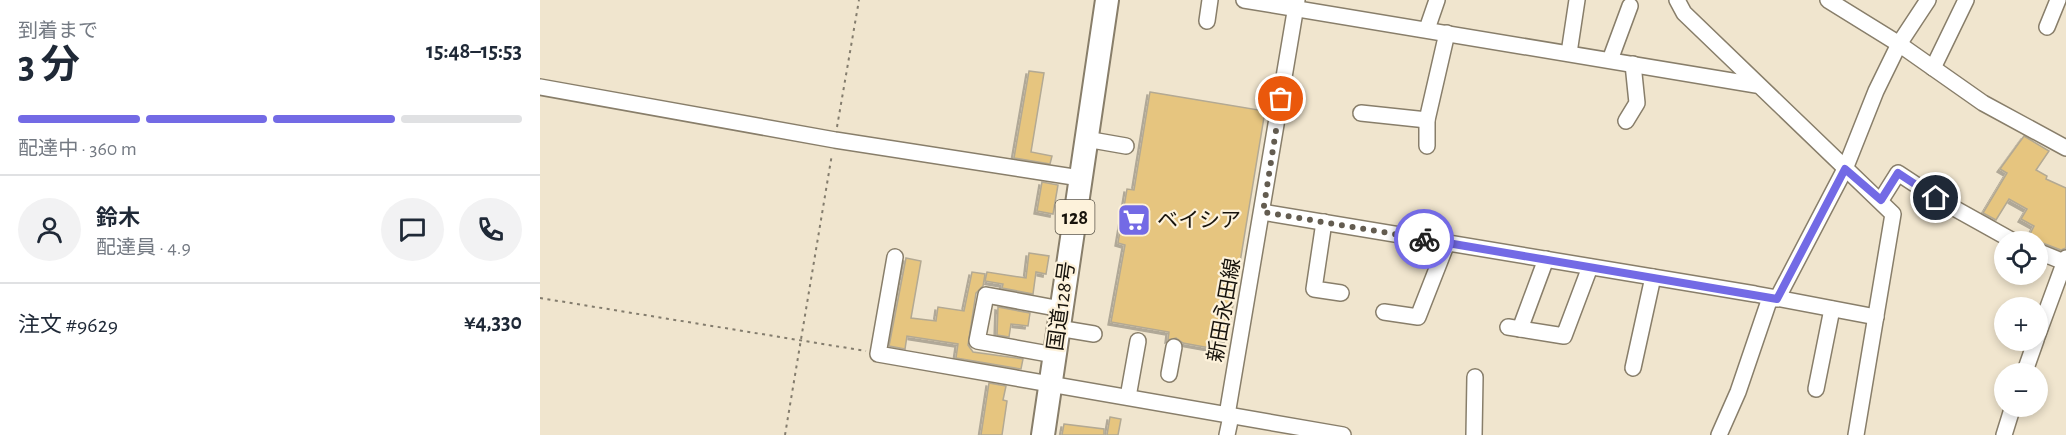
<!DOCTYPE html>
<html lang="ja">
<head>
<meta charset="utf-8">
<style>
	body { margin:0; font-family:"Alegreya Sans","Noto Sans JP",sans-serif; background:#f2f2f3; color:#1f2937; height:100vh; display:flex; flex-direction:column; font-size:22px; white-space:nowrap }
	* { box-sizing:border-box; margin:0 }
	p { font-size:20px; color:#747a83 }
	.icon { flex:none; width:33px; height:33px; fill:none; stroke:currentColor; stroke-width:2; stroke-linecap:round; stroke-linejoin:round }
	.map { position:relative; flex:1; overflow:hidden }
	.side { display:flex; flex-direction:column; background:#fff; width:540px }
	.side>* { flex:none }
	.buttons { position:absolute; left:1454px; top:231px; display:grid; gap:12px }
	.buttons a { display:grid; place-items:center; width:54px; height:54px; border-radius:50%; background:#fff; box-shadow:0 3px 9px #0003; font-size:30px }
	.pin { position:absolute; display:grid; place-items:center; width:51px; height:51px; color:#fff; margin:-26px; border:3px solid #fff; border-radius:50%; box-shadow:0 2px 6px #0007 }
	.courier { position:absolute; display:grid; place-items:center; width:60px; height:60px; margin:-30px; border:4px solid #736ae5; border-radius:50%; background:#fff; color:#222; box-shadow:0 2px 8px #0007 }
	.head em { font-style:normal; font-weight:700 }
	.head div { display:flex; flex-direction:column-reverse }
	.head { display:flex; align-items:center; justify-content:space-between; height:102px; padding:0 18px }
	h1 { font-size:39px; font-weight:700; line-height:45px }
	.bar { display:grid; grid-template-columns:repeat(4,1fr); gap:9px 6px; align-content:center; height:72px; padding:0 18px }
	.bar i { height:8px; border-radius:4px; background:#e0e1e3 }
	.bar .on { background:#736ae5 }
	.bar p { grid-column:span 4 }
	.line { display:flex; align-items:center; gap:15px; padding:0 18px; border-top:2px solid #e0e1e3 }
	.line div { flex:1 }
	.round { display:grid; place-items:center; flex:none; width:63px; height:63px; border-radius:32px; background:#f2f2f3 }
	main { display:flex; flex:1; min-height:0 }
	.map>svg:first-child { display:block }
	.building { fill:#e6c57f; stroke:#b3a993; stroke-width:1.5; filter:url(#shadow) }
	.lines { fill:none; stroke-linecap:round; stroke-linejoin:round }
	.minor-casing { stroke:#887e6a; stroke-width:18 }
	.highway-casing { stroke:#887e6a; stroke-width:26 }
	.path { stroke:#837c6d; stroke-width:2; stroke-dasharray:3 4.5; stroke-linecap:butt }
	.minor { stroke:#fff; stroke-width:15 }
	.highway { stroke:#fff; stroke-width:22 }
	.done { stroke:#635c50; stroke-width:6; stroke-dasharray:0 10.8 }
	.route { stroke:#736ae5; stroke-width:8 }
	.labels { text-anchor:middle; stroke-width:4.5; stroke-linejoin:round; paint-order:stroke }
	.shield { fill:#fdf2db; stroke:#5c564a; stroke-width:1.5 }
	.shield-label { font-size:20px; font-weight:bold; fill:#17130c }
	.poi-label { font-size:21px; fill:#17130c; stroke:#fdf2db; text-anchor:start }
	.street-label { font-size:21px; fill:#17130c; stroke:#fdf2db }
</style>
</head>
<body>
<main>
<section class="side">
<div class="head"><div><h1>3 分</h1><p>到着まで</p></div><em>15:48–15:53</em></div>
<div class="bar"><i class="on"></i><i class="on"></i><i class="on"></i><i></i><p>配達中 · 360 m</p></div>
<div class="line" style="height:108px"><a class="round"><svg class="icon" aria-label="person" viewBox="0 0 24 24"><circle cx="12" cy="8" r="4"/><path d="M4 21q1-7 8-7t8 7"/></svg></a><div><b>鈴木</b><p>配達員 · 4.9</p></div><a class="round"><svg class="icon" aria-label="chat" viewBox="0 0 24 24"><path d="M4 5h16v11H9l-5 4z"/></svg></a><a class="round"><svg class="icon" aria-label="phone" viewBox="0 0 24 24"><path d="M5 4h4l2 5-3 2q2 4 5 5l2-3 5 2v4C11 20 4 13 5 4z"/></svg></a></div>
<div class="line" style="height:78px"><div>注文 #9629</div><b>¥4,330</b></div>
</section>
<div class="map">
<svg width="1526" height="435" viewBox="0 0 1526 435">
	<defs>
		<filter id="shadow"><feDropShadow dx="-3" dy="3" stdDeviation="0" flood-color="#0004"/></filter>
	</defs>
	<rect width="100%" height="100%" fill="#f0e5ce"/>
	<!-- building -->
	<g class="building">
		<path d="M489,71L504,73L491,152L512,156L510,164L474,158Z"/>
		<path d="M610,92L725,111L687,341L672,338L670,348L643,343L636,338L628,340L629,332L571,322L585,245L578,243L587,189L594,190Z"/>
		<path d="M1484,136L1509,151L1496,170L1507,176L1506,179L1526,188V248L1521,250L1500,242H1486L1494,226L1481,219L1487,209L1469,199L1456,220L1443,213L1467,173L1460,169Z"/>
		<path d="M502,182L518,185L513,214L497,211Z"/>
		<path d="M489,253L509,256L506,274L496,272L493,294L462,288L463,284L445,281L447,272L486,278Z"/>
		<path d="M366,258L381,261L371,318L396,321L398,307L424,311L432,272L445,274L443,286L436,293L428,345L433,352L483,359L481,369L416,358L418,344L367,336L365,349L349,346Z"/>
		<path d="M458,307L490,313L488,326L471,324L469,337L457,335Z"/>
		<path d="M449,383L466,386L463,400L467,401L462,435H441Z"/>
		<path d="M570,417L581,419L578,435H567Z"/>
		<path d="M524,424L564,429V435H522Z"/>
	</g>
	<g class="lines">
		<defs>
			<g id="minor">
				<path d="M704,0L1216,85"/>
				<path d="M1137,0L1144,13L1353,214L1316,435"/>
				<path d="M1288,0L1359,44L1443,103L1526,148"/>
				<path d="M667,21L670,0"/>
				<path d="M1507,27L1518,0"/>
				<path d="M887,29L897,0"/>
				<path d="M1029,53L1037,0"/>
				<path d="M1070,60L1090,6"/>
				<path d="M1393,68L1426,0"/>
				<path d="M0,87L295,140L540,178"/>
				<path d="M821,113L887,120"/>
				<path d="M1086,121L1097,103L1093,64"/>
				<path d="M546,139L586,146"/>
				<path d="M887,146V120L907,33"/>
				<path d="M1341,200L1358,173L1396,198L1475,242"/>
				<path d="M722,212L1215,294L1336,317"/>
				<path d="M784,222L774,289L801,293"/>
				<path d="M1497,251L1524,262"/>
				<path d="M355,257L338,354L803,435"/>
				<path d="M1237,299L1305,169L1336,91L1359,44L1388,0"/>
				<path d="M844,312L878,317L907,243"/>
				<path d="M968,327L1024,336L1050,267"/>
				<path d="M518,328L554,334"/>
				<path d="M980,329L1006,259"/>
				<path d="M1497,337L1526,258"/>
				<path d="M514,355L437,341L446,295L521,309"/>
				<path d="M1093,368L1113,277"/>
				<path d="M629,374L634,347"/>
				<path d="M1484,374L1496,340"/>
				<path d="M1276,389L1292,309"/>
				<path d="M588,397L598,341"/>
				<path d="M687,415L757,0"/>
				<path d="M687,435L691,416"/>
				<path d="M934,435L935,377"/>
				<path d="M1179,435L1198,392L1230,298"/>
				<path d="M1464,435L1473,406"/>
			</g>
			<path id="highway" d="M503,435L567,0"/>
		</defs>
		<!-- minor casing -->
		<use href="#minor" class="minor-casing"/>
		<!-- highway casing -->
		<use href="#highway" class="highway-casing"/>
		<!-- path -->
		<g class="path">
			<path d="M297,127L319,0"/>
			<path d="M0,298L326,351"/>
			<path d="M245,435L292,154"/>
		</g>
		<!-- minor -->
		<use href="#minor" class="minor"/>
		<!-- highway -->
		<use href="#highway" class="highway"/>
	</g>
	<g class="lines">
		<!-- done -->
		<path class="done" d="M741,99L723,212L884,239"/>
		<!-- route -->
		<path class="route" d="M884,239L1237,299L1305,169L1341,200L1358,173L1396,198"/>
	</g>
	<!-- icons -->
	<defs>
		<symbol id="supermarket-square" viewBox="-11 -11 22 22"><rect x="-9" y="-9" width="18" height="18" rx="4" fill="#736ae5" stroke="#fdf2db"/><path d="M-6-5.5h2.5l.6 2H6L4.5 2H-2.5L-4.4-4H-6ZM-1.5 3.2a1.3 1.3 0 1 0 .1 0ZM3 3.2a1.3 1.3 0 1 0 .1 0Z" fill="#fff"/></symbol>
	</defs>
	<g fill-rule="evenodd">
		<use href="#supermarket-square" x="575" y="201" width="38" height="38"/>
	</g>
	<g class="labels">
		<!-- shield labels -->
		<rect class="shield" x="515.5" y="200" width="39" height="34" rx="4.5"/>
		<g class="shield-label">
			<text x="535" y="224">128</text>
		</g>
		<!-- poi labels -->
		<g class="poi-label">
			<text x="617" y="227">ベイシア</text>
		</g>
		<!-- street labels -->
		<g class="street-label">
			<text transform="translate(521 306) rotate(-82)" y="7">国道128号</text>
			<text transform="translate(684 310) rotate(-80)" y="7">新田永田線</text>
		</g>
	</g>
</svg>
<div class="buttons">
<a><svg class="icon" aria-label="locate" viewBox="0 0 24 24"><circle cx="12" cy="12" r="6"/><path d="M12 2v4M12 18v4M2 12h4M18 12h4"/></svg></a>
<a>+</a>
<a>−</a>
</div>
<div class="pin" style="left:741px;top:99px;background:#ea580c"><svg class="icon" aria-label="bag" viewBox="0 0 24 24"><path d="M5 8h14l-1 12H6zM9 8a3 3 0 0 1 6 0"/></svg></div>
<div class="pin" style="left:1396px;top:198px;background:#1f2937"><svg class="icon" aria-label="home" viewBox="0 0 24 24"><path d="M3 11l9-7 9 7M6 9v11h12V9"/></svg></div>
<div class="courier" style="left:884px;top:239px"><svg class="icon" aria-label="bike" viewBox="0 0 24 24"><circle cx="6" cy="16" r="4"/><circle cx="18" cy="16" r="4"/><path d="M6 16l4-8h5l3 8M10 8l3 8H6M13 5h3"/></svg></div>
</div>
</main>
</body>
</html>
